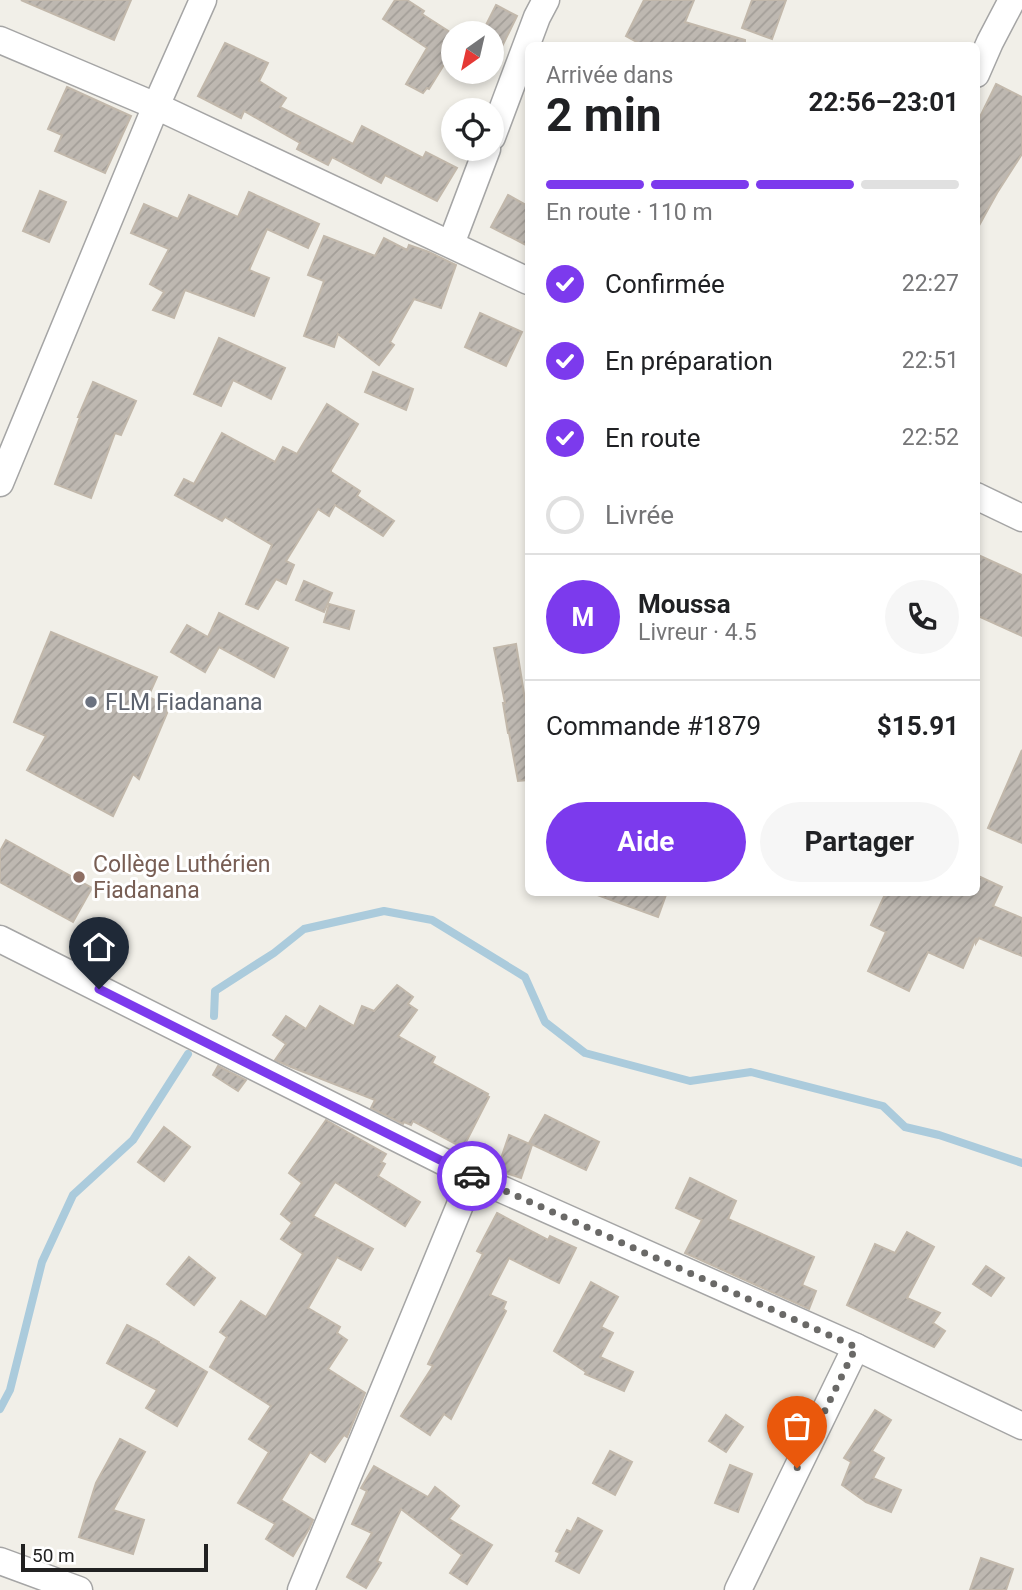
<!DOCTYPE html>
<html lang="fr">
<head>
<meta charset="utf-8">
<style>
	body { margin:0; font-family:Roboto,sans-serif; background:#f6f6f6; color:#202124; height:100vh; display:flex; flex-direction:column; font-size:26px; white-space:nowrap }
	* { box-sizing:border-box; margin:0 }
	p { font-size:23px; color:#757577 }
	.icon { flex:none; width:38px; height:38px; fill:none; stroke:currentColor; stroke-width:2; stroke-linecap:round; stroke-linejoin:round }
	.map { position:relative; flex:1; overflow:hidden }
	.details { position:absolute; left:525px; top:42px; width:455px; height:854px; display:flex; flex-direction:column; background:#fff; border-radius:10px; box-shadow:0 4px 10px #0003 }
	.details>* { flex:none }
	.needle { width:46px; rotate:214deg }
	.tools { position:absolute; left:441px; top:21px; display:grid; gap:14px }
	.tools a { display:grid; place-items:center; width:63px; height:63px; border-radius:50%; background:#fff; box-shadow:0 4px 10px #0003; font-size:35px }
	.scale { position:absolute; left:21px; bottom:18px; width:187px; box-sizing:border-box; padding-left:7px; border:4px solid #212121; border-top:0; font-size:19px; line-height:24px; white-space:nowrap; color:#212121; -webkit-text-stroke:5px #fff; paint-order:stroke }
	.pin { position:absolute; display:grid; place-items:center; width:60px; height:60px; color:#fff; margin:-72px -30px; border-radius:50% 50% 50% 0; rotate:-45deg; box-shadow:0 0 7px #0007 }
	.pin .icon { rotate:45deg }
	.courier { position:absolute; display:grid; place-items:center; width:70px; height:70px; margin:-35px; border:5px solid #7c3aed; border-radius:50%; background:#fff; color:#222; box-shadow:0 2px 9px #0007 }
	.head em { font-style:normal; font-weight:700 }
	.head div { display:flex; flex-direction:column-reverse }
	.head { display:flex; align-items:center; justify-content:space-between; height:119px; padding:0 21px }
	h1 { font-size:46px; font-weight:700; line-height:52px }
	.bar { display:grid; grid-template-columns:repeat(4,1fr); gap:10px 7px; align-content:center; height:84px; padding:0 21px }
	.bar i { height:9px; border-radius:5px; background:#e0e0e0 }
	.bar .active { background:#7c3aed }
	.bar p { grid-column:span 4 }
	.line { display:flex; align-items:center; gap:18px; padding:0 21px; border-top:2px solid #e0e0e0 }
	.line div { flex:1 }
	.round { display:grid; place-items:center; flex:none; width:74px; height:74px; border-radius:37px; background:#f6f6f6 }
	ol { padding:0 21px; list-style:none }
	li { display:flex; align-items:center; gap:21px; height:77px }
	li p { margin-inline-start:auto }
	li .icon { padding:7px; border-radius:50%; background:#7c3aed; color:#fff; stroke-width:4 }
	li:last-child { color:#757577 }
	li i { width:38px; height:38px; border:4px solid #e0e0e0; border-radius:50% }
	.button { display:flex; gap:14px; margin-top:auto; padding:14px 21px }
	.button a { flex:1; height:80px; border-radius:42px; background:#7c3aed; color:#fff; font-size:28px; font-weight:700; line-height:80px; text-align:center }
	.button a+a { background:#f6f6f6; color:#202124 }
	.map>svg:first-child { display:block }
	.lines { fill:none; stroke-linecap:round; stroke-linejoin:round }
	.stream { stroke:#abcbdc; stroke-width:8 }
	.building { fill:url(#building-hatch); stroke:#c2b8ab; stroke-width:2 }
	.street-casing { stroke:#a5a5a5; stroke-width:29 }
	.street { stroke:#fff; stroke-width:26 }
	.done { stroke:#6a6967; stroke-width:7; stroke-dasharray:0 12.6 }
	.route { stroke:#7c3aed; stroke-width:9 }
	.worship-dot { fill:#6b7280; stroke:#fff; stroke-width:2.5 }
	.education-dot { fill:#8d6e63; stroke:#fff; stroke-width:2.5 }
	.labels { text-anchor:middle; stroke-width:6; stroke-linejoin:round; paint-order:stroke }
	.worship-label { font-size:23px; fill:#5b616d; stroke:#fff; text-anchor:start }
	.education-label { font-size:23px; fill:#785e54; stroke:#fff; text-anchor:start }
</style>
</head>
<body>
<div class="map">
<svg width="1022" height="1590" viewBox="0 0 1022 1590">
	<defs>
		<pattern id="building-hatch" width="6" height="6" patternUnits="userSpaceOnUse" patternTransform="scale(1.75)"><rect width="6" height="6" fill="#beb8b1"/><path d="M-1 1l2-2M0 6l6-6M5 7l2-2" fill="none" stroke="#a39e98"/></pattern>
	</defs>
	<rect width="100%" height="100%" fill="#f1efe8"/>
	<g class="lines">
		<!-- stream -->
		<g class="stream">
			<path d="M214,1016L215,991L274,953L304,929L384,911L432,920L525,977L545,1022L585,1053L690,1081L751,1072L883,1106L905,1127L939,1135L1022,1163"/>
			<path d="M0,1409L10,1390L42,1262L73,1195L133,1140L188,1054"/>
		</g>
	</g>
	<!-- building -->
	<g class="building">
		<path d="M21,0H131L114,40Z"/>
		<path d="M395,0H407L424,11L422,14L453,34V50L429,89L427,88L423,93L406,84L427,48L383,19Z"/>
		<path d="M644,0H694L685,22L745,40V46H644L626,36Z"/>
		<path d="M752,0H786L772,39L742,28Z"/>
		<path d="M496,5L517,16L492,67V33H482Z"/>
		<path d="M225,43L268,63L259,81L286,98L280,107L353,144L362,126L423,158L426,152L457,168L437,201L385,175L381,183L332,157L328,165L297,149L300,143L244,111L241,118L198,96Z"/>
		<path d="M996,84L1022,97V154L997,193L976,231V125Z"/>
		<path d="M67,87L131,116L105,173L55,151L62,135L48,129Z"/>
		<path d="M40,191L66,202L49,242L23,231Z"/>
		<path d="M249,192L319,224L308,248L267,229L249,270L269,278L254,316L185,290L174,318L153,310L164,292L150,284L169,249L131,233L144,204L178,219L189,195L238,217Z"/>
		<path d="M508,195L528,206V246L491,227Z"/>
		<path d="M324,236L375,256L384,238L407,250L409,245L429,252L456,265L441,308L414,299L390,342L394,345L379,365L338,334L334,347L304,336L324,281L308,275Z"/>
		<path d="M480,313L522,332L506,366L465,347Z"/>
		<path d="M219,338L285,368L271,399L233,380L221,406L194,394Z"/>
		<path d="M373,372L413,389L406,410L365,392Z"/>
		<path d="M93,382L136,401L121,435L115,433L91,498L55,484L80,417H78Z"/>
		<path d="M327,404L358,424L331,470V472L360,491L357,496L394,521L383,536L335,505L329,516L318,509L286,561L294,565L286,584L276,579L258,609L246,604L272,545L225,517L222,521L175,495L184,479L194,484L222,433L275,462L283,447L297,454Z"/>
		<path d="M976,554L1022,575V636L976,615Z"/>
		<path d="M304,581L332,593L324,612L296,600Z"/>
		<path d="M329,604L354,611L349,629L324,622Z"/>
		<path d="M219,613L288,648L274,677L219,647L205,672L171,652L187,625L208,637Z"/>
		<path d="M51,632L157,677L148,697L170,706L139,779L133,774L113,816L27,770L46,736L14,722Z"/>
		<path d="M516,644L528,718V780L518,781L509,733H508L503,703H505L494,648Z"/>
		<path d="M1022,750V843L988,828Z"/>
		<path d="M6,840L92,888L73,922L0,882V851Z"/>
		<path d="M976,875L1002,887L993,906L1022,918V956L979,938L976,943V938L963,968L928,952L909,991L868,971L886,932L871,925L886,892H976Z"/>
		<path d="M598,892H667L658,917L597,895Z"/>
		<path d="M397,985L413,997L408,1004L417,1010L398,1036L435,1057L432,1063L488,1094L487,1096L489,1097L463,1148L413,1121L411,1125L404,1122L403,1124L371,1108L375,1100L291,1067L275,1060L286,1044L273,1035L286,1016L306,1029L320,1006L354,1026L362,1006L374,1011Z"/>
		<path d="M218,1066L246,1080L238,1091L213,1075Z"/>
		<path d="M545,1115L599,1142L586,1170L529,1143Z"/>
		<path d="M326,1120L386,1154L381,1162L385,1164L378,1176L420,1202L405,1226L335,1182L313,1216L373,1249L361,1270L337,1257L308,1308L340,1327L337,1333L347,1340L328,1369L365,1393L347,1437L344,1435L325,1462L310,1452L281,1500L313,1520L309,1529L293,1556L266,1539L275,1524L238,1503L269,1452L249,1439L271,1406L210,1367L227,1337L220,1332L241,1301L266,1317L303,1254L281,1239L292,1223L281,1214L302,1183L289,1173Z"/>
		<path d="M164,1127L190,1147L164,1181L138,1162Z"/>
		<path d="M509,1135L532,1145L521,1178L497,1170Z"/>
		<path d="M690,1178L736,1201L728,1219L814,1257L802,1285L816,1291L809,1309L685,1253L702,1220L676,1208Z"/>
		<path d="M497,1213L548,1240L550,1236L576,1248L559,1283L509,1258L490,1295L506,1302L503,1309L506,1311L451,1419L444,1414L430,1435L401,1416L433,1366L428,1364L483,1254L477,1251Z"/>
		<path d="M907,1232L934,1247L907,1298L940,1313L933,1323L945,1331L934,1347L847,1305L875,1244L895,1253Z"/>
		<path d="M189,1257L215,1278L194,1305L167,1284Z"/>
		<path d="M986,1266L1004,1278L991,1296L973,1284Z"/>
		<path d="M591,1282L618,1297L601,1327L613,1333L600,1357L633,1372L624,1391L585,1374L586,1372L554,1351Z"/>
		<path d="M127,1325L159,1342V1343L207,1372L177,1426L146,1408L157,1390L107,1363Z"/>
		<path d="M875,1410L891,1420L872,1451L884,1458L873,1478L901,1490L891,1512L866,1502L842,1485L851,1462L844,1458Z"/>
		<path d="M726,1415L743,1427L726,1452L709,1441Z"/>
		<path d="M120,1439L145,1452L113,1510L144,1520L133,1554L79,1537L96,1483Z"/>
		<path d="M610,1451L632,1462L615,1495L593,1483Z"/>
		<path d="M730,1465L752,1474L738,1512L715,1503Z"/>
		<path d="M374,1466L428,1497L435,1487L459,1506L449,1519L492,1545L467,1584L450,1573L462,1555L401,1509L377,1561L381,1563L366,1588L347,1577L372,1533L352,1524L367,1491L361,1488Z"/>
		<path d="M578,1518L602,1531L579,1573L556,1561L560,1553L556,1551L567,1530L571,1532Z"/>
		<path d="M981,1558L1013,1569L1006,1590H970Z"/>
	</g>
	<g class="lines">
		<defs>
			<g id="street">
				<path d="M0,40L156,106L528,281"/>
				<path d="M976,74L990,42L1012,0"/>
				<path d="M492,137L537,17L546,0"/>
				<path d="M451,244L487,149"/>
				<path d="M0,483L156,106L203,0"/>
				<path d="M976,496L1022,518"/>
				<path d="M0,939L472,1176L856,1347L1022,1426"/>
				<path d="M0,1561L79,1590"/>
				<path d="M301,1590L472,1176"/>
				<path d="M738,1590L856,1347"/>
			</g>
		</defs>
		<!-- street casing -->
		<use href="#street" class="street-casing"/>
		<!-- street -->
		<use href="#street" class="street"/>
	</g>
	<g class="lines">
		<!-- done -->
		<path class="done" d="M472,1176L856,1347L797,1468"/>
		<!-- route -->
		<path class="route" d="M99,989L472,1176"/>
	</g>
	<!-- markers -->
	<circle class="worship-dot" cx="91" cy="702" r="7"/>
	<circle class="education-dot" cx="79" cy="877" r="7"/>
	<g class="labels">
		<!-- worship labels -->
		<g class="worship-label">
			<text x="105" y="710">FLM Fiadanana</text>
		</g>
		<!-- education labels -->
		<g class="education-label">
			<text x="93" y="872">Collège Luthérien<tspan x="93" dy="26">Fiadanana</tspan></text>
		</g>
	</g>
</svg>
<div class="tools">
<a><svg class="needle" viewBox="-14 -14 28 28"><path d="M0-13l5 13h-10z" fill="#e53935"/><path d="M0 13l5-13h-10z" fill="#757577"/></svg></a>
<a><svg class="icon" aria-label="locate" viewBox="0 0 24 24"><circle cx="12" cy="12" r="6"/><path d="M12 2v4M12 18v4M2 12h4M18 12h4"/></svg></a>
</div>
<div class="scale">50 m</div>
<div class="pin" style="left:797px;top:1468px;background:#ea580c"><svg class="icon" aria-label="bag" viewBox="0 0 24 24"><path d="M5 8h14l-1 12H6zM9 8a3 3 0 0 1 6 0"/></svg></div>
<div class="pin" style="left:99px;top:989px;background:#1f2937"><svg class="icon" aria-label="home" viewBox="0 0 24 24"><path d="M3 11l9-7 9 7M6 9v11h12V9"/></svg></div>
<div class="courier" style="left:472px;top:1176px"><svg class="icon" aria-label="car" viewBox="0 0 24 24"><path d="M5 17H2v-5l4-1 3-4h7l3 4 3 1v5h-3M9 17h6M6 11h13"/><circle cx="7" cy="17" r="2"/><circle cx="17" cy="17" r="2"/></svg></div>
<section class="details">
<div class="head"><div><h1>2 min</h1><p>Arrivée dans</p></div><em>22:56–23:01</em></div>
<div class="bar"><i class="active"></i><i class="active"></i><i class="active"></i><i></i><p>En route · 110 m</p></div>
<ol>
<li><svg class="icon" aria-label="check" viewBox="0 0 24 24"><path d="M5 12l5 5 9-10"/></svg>Confirmée<p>22:27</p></li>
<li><svg class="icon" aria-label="check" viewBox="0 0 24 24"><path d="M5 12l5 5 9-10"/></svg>En préparation<p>22:51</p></li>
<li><svg class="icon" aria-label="check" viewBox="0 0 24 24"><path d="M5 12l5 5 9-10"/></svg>En route<p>22:52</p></li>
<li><i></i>Livrée</li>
</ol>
<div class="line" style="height:126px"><b class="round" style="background:#7c3aed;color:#fff">M</b><div><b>Moussa</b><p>Livreur · 4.5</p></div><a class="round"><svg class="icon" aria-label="phone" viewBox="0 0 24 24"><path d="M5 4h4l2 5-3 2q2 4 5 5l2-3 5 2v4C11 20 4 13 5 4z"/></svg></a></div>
<div class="line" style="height:91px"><div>Commande #1879</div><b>$15.91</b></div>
<div class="button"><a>Aide</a><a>Partager</a></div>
</section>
</div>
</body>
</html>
